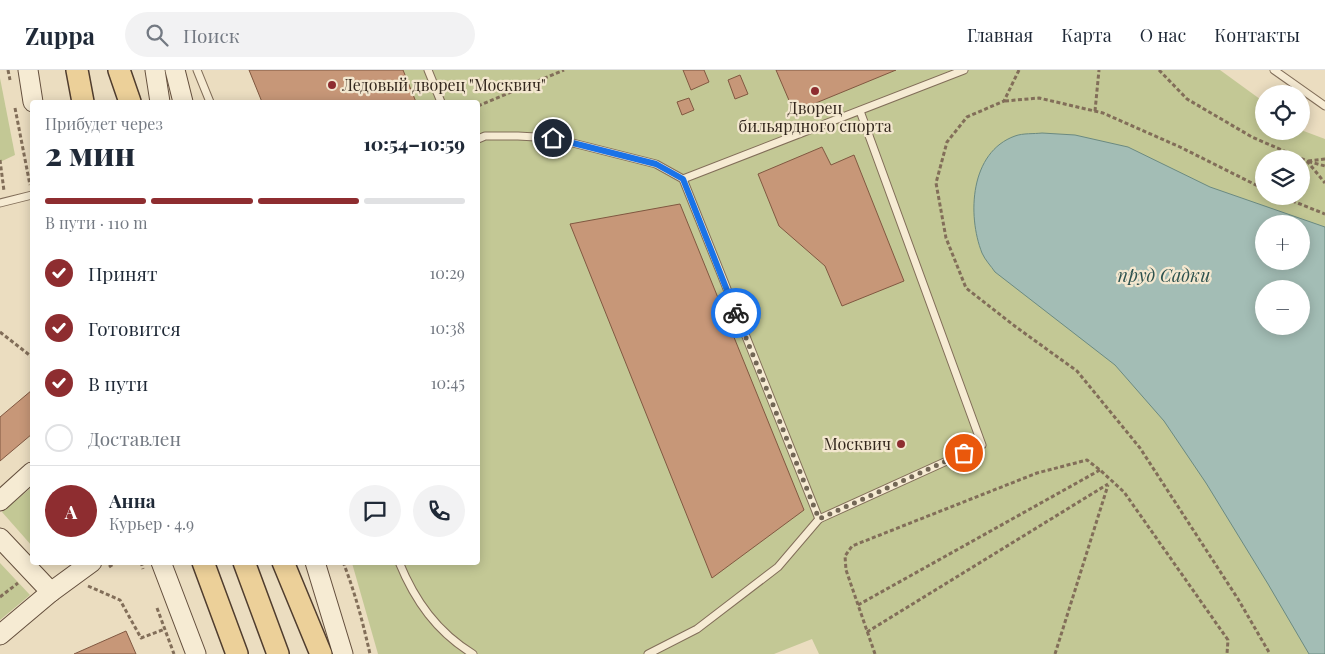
<!DOCTYPE html>
<html lang="ru">
<head>
<meta charset="utf-8">
<style>
	body { margin:0; font-family:"Playfair Display",serif; background:#f2f2f3; color:#1f2937; height:100vh; display:flex; flex-direction:column; font-size:19px; white-space:nowrap }
	* { box-sizing:border-box; margin:0 }
	p { font-size:16px; color:#747a83 }
	.icon { flex:none; width:28px; height:28px; fill:none; stroke:currentColor; stroke-width:2; stroke-linecap:round; stroke-linejoin:round }
	.map { position:relative; flex:1; overflow:hidden }
	.sheet { position:absolute; left:30px; top:30px; width:450px; height:465px; display:flex; flex-direction:column; background:#fff; border-radius:5px; box-shadow:0 2px 12px #0003 }
	.sheet>* { flex:none }
	.fabs { position:absolute; left:1255px; top:15px; display:grid; gap:10px }
	.fabs a { display:grid; place-items:center; width:55px; height:55px; border-radius:50%; background:#fff; box-shadow:0 2px 12px #0003; font-size:25px }
	.pin { position:absolute; display:grid; place-items:center; width:42px; height:42px; color:#fff; margin:-21px; border:2px solid #fff; border-radius:50%; box-shadow:0 1px 5px #0007 }
	.courier { position:absolute; display:grid; place-items:center; width:50px; height:50px; margin:-25px; border:4px solid #1a73e8; border-radius:50%; background:#fff; color:#222; box-shadow:0 1px 6px #0007 }
	.head em { font-style:normal; font-weight:800 }
	.head div { display:flex; flex-direction:column-reverse }
	.head { display:flex; align-items:center; justify-content:space-between; height:85px; padding:0 15px }
	h1 { font-size:32px; font-weight:800; line-height:38px }
	.bar { display:grid; grid-template-columns:repeat(4,1fr); gap:8px 5px; align-content:center; height:60px; padding:0 15px }
	.bar i { height:6px; border-radius:4px; background:#e0e1e3 }
	.bar .selected { background:#8e2d30 }
	.bar p { grid-column:span 4 }
	.line { display:flex; align-items:center; gap:12px; padding:0 15px; border-top:1px solid #e0e1e3 }
	.line div { flex:1 }
	.round { display:grid; place-items:center; flex:none; width:52px; height:52px; border-radius:26px; background:#f2f2f3 }
	ol { padding:0 15px; list-style:none }
	li { display:flex; align-items:center; gap:15px; height:55px }
	li p { margin-inline-start:auto }
	li .icon { padding:5px; border-radius:50%; background:#8e2d30; color:#fff; stroke-width:4 }
	li:last-child { color:#747a83 }
	li i { width:28px; height:28px; border:2px solid #e0e1e3; border-radius:50% }
	header { display:flex; align-items:center; gap:30px; box-sizing:border-box; height:70px; padding:0 25px; background:#fff; border-bottom:1px solid #e0e1e3 }
	header strong { font-size:24px }
	nav { display:flex; gap:28px; margin-inline-start:auto; font-size:18px }
	.search { width:350px; height:45px; background:#f2f2f3; display:flex; align-items:center; gap:12px; box-sizing:border-box; padding:0 18px; border-radius:28px; color:#747a83; font-size:19px }
	.map>svg:first-child { display:block }
	.green { fill:#c3c895; fill-rule:evenodd }
	.water { fill:#a3bdb5; stroke:#6b8a81; fill-rule:evenodd }
	.building { fill:#c79778; stroke:#805841 }
	.lines { fill:none; stroke-linecap:round; stroke-linejoin:round }
	.lane-casing { stroke:#826e59; stroke-width:9 }
	.secondary-casing { stroke:#644f3d; stroke-width:21 }
	.primary-casing { stroke:#503d2e; stroke-width:24 }
	.path { stroke:#826e59; stroke-width:3; stroke-dasharray:4 2.5; stroke-linecap:butt }
	.lane { stroke:#f6ebd3; stroke-width:7 }
	.secondary { stroke:#f6ebd3; stroke-width:19 }
	.primary { stroke:#ecd099; stroke-width:21 }
	.done { stroke:#736756; stroke-width:5; stroke-dasharray:0 9 }
	.route { stroke:#1a73e8; stroke-width:6 }
	.poi-dot { fill:#8e2d30; stroke:#f3e7cf; stroke-width:2 }
	.labels { text-anchor:middle; stroke-width:4.5; stroke-linejoin:round; paint-order:stroke }
	.poi-label { font-size:16px; fill:#33271d; stroke:#f3e7cf; text-anchor:start }
	.water-label { font-size:18px; font-style:italic; fill:#2d524f; stroke:#f3e7cf }
</style>
</head>
<body>
<header>
<strong>Zuppa</strong>
<div class="search"><svg class="icon" aria-label="search" viewBox="0 0 24 24"><circle cx="10" cy="10" r="6"/><path d="M15 15l6 6"/></svg>Поиск</div>
<nav><a>Главная</a><a>Карта</a><a>О нас</a><a>Контакты</a></nav>
</header>
<div class="map">
<svg width="1325" height="584" viewBox="0 0 1325 584">
	<rect width="100%" height="100%" fill="#ebddc0"/>
	<!-- green -->
	<g class="green">
		<path d="M249,0H1220L1264,32V61H1301V60L1325,69V584H819L812,569L774,584H378L352,493L478,492V32H262ZM1264,89H1301V126H1264ZM1264,154H1301V191H1264ZM1264,219H1301V256H1264Z"/>
		<path d="M0,8L15,85L0,92Z"/>
		<path d="M32,417V476L2,442Z"/>
		<path d="M0,493L30,525L0,550Z"/>
	</g>
	<!-- water -->
	<path class="water" d="M1042,63L1075,65L1128,77L1210,117L1325,157V584H1309L1268,514L1206,413L1164,351L1115,295L995,202C991,196 985,190 982,183C967,145 970,82 1015,66C1023,63 1034,64 1042,63ZM1264,154H1301V191H1264ZM1264,219H1301V256H1264Z"/>
	<!-- building -->
	<g class="building">
		<path d="M249,0H403L416,32H262Z"/>
		<path d="M683,0H704L709,12L691,20Z"/>
		<path d="M776,0H896L794,42Z"/>
		<path d="M740,5L748,24L735,29L728,10Z"/>
		<path d="M689,28L694,40L682,45L677,32Z"/>
		<path d="M822,77L831,95L854,85L904,211L842,236L825,196L779,156L758,104Z"/>
		<path d="M680,134L804,440L712,508L570,154Z"/>
		<path d="M32,320V364L0,391V347Z"/>
		<path d="M126,561L136,584H74Z"/>
	</g>
	<g class="lines">
		<defs>
			<g id="lane">
				<path d="M197,0L210,32"/>
				<path d="M428,0L441,32"/>
				<path d="M1274,0L1325,36"/>
				<path d="M478,69L485,66H518L553,68L656,94L683,109L819,449"/>
				<path d="M683,109L964,0"/>
				<path d="M0,133L32,125"/>
				<path d="M399,492C415,531 437,562 473,584"/>
				<path d="M648,584L697,559L778,497L819,449L982,375L860,41"/>
			</g>
			<g id="secondary">
				<path d="M28,0L33,32"/>
				<path d="M155,0L160,32"/>
				<path d="M175,0L183,32"/>
				<path d="M0,431L32,402"/>
				<path d="M0,468L51,522"/>
				<path d="M161,492L196,584"/>
				<path d="M315,492L343,584"/>
				<path d="M0,565L51,522L92,492"/>
			</g>
			<g id="primary">
				<path d="M77,0L83,32"/>
				<path d="M119,0L130,32"/>
				<path d="M203,492L237,584"/>
				<path d="M244,492L278,584"/>
				<path d="M283,492L321,584"/>
			</g>
		</defs>
		<!-- lane casing -->
		<use href="#lane" class="lane-casing"/>
		<!-- secondary casing -->
		<use href="#secondary" class="secondary-casing"/>
		<!-- primary casing -->
		<use href="#primary" class="primary-casing"/>
		<!-- path -->
		<g class="path">
			<path d="M8,0L10,10"/>
			<path d="M1019,0L1004,31L967,47L947,72L936,113L946,168L966,218L1016,257L1077,301L1140,378L1238,529L1270,584"/>
			<path d="M1159,0L1187,29L1252,67L1307,91L1325,113"/>
			<path d="M1005,31L1039,28L1103,43L1180,77L1264,119"/>
			<path d="M478,36L564,0"/>
			<path d="M15,38L30,115"/>
			<path d="M1095,41L1099,0"/>
			<path d="M1325,89L1307,91L1325,96"/>
			<path d="M0,90L4,121"/>
			<path d="M1280,126L1325,144"/>
			<path d="M0,262L32,287"/>
			<path d="M141,492L143,499"/>
			<path d="M343,492C355,522 363,553 370,584"/>
			<path d="M109,497L116,492"/>
			<path d="M88,516L120,530L141,568L165,559"/>
			<path d="M0,527L18,513"/>
			<path d="M858,535L1100,400"/>
			<path d="M157,538L174,584"/>
			<path d="M867,562L1108,414"/>
			<path d="M875,584L846,500L845,486L852,476L1037,403L1087,390L1100,400L1124,422L1228,570L1227,584"/>
			<path d="M1055,584L1108,415"/>
		</g>
		<!-- lane -->
		<use href="#lane" class="lane"/>
		<!-- secondary -->
		<use href="#secondary" class="secondary"/>
		<!-- primary -->
		<use href="#primary" class="primary"/>
	</g>
	<g class="lines">
		<!-- done -->
		<path class="done" d="M736,243L819,449L964,383"/>
		<!-- route -->
		<path class="route" d="M553,68L656,94L683,109L736,243"/>
	</g>
	<!-- markers -->
	<g class="poi-dot">
		<circle cx="332" cy="15" r="5"/>
		<circle cx="815" cy="21" r="5"/>
		<circle cx="901" cy="374" r="5"/>
	</g>
	<g class="labels">
		<!-- poi labels -->
		<g class="poi-label">
			<text x="342" y="21">Ледовый дворец "Москвич"</text>
			<text x="815" y="44" text-anchor="middle">Дворец<tspan x="815" dy="18">бильярдного спорта</tspan></text>
			<text x="891" y="380" text-anchor="end">Москвич</text>
		</g>
		<!-- water labels -->
		<g class="water-label">
			<text x="1164" y="212">пруд Садки</text>
		</g>
	</g>
</svg>
<div class="fabs">
<a><svg class="icon" aria-label="locate" viewBox="0 0 24 24"><circle cx="12" cy="12" r="6"/><path d="M12 2v4M12 18v4M2 12h4M18 12h4"/></svg></a>
<a><svg class="icon" aria-label="layers" viewBox="0 0 24 24"><path d="M12 4l9 5-9 5-9-5zM3 14l9 5 9-5"/></svg></a>
<a>+</a>
<a>−</a>
</div>
<div class="pin" style="left:964px;top:383px;background:#ea580c"><svg class="icon" aria-label="bag" viewBox="0 0 24 24"><path d="M5 8h14l-1 12H6zM9 8a3 3 0 0 1 6 0"/></svg></div>
<div class="pin" style="left:553px;top:68px;background:#1f2937"><svg class="icon" aria-label="home" viewBox="0 0 24 24"><path d="M3 11l9-7 9 7M6 9v11h12V9"/></svg></div>
<div class="courier" style="left:736px;top:243px"><svg class="icon" aria-label="bike" viewBox="0 0 24 24"><circle cx="6" cy="16" r="4"/><circle cx="18" cy="16" r="4"/><path d="M6 16l4-8h5l3 8M10 8l3 8H6M13 5h3"/></svg></div>
<section class="sheet">
<div class="head"><div><h1>2 мин</h1><p>Прибудет через</p></div><em>10:54–10:59</em></div>
<div class="bar"><i class="selected"></i><i class="selected"></i><i class="selected"></i><i></i><p>В пути · 110 m</p></div>
<ol>
<li><svg class="icon" aria-label="check" viewBox="0 0 24 24"><path d="M5 12l5 5 9-10"/></svg>Принят<p>10:29</p></li>
<li><svg class="icon" aria-label="check" viewBox="0 0 24 24"><path d="M5 12l5 5 9-10"/></svg>Готовится<p>10:38</p></li>
<li><svg class="icon" aria-label="check" viewBox="0 0 24 24"><path d="M5 12l5 5 9-10"/></svg>В пути<p>10:45</p></li>
<li><i></i>Доставлен</li>
</ol>
<div class="line" style="height:90px"><b class="round" style="background:#8e2d30;color:#fff">А</b><div><b>Анна</b><p>Курьер · 4.9</p></div><a class="round"><svg class="icon" aria-label="chat" viewBox="0 0 24 24"><path d="M4 5h16v11H9l-5 4z"/></svg></a><a class="round"><svg class="icon" aria-label="phone" viewBox="0 0 24 24"><path d="M5 4h4l2 5-3 2q2 4 5 5l2-3 5 2v4C11 20 4 13 5 4z"/></svg></a></div>
</section>
</div>
</body>
</html>
